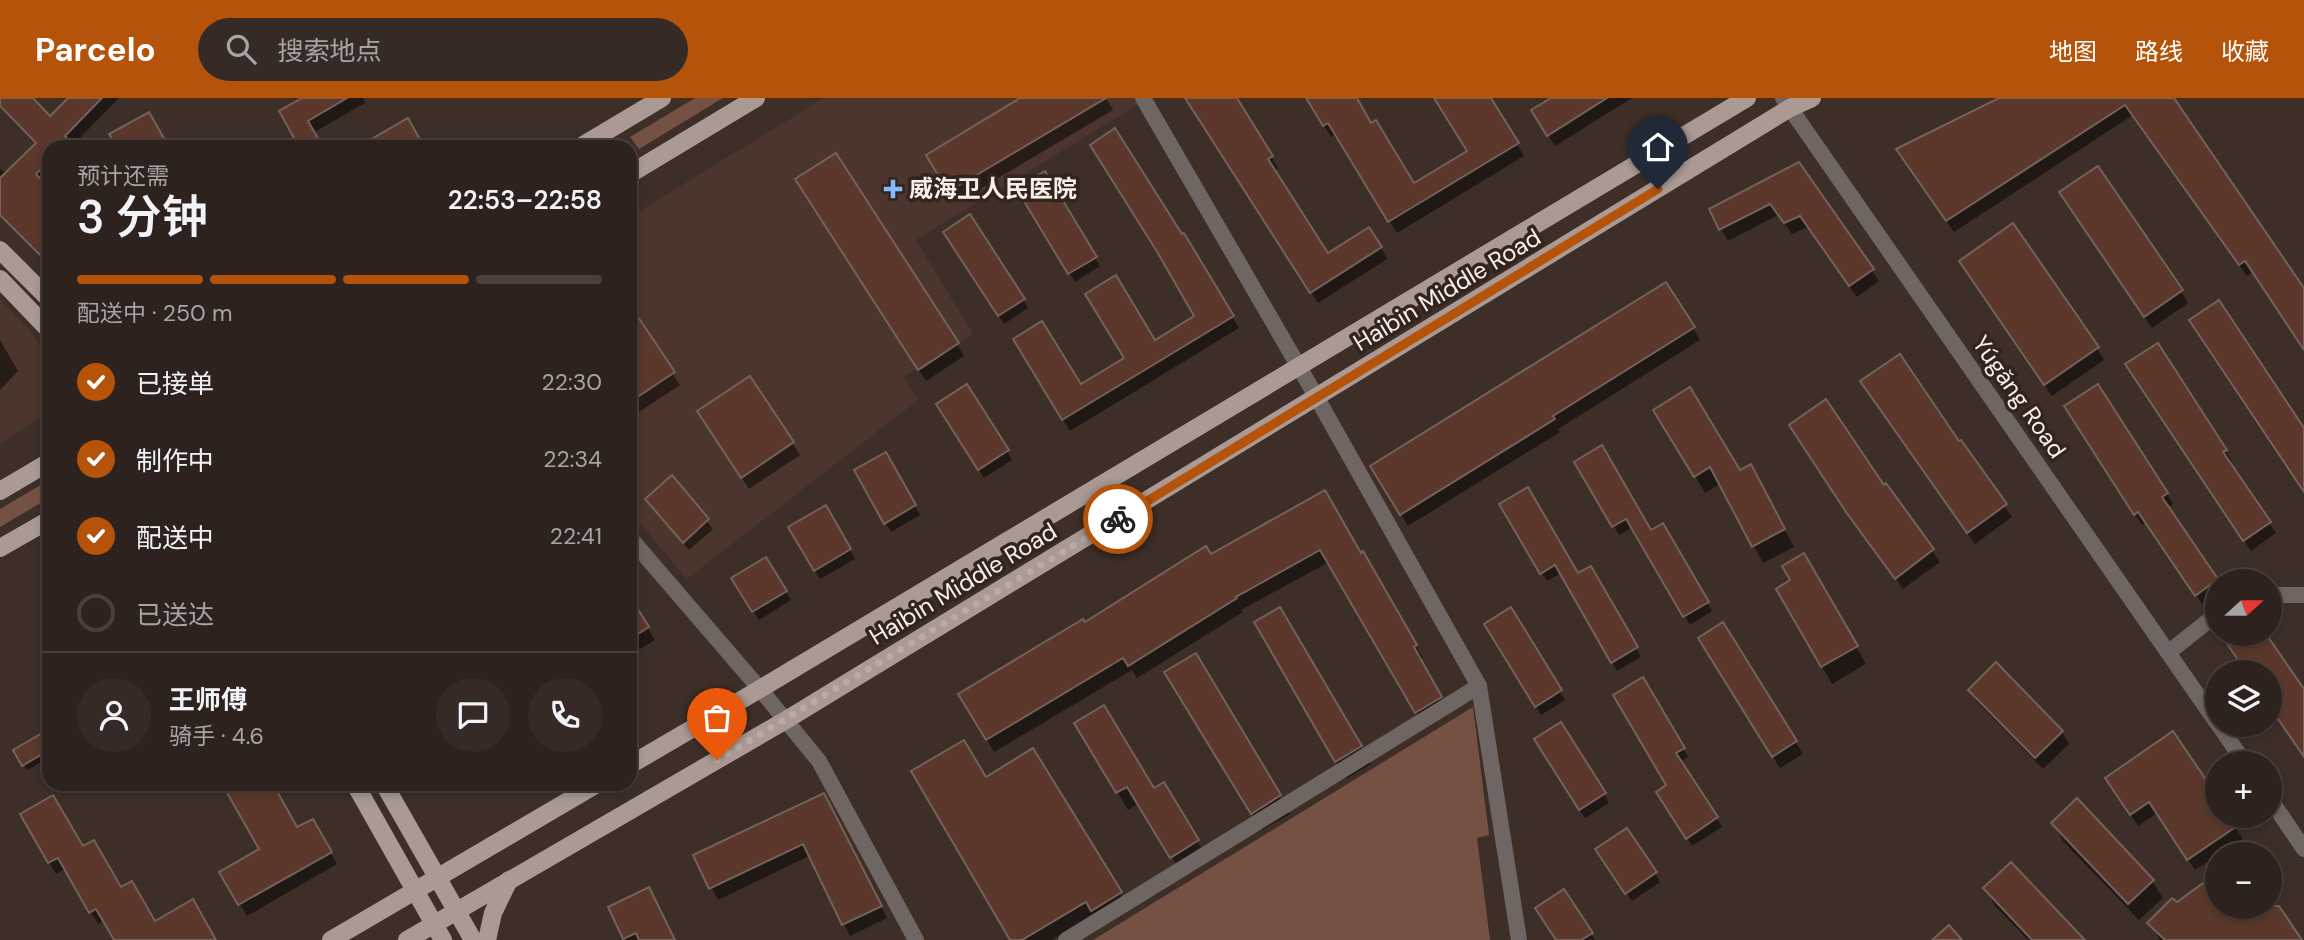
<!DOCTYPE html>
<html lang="zh">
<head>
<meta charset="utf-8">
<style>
	body { margin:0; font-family:"DM Sans","Noto Sans SC",sans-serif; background:#362a27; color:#f1f3f6; height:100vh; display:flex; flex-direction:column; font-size:26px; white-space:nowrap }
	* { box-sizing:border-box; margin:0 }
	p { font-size:23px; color:#a7a4a4 }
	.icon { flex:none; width:38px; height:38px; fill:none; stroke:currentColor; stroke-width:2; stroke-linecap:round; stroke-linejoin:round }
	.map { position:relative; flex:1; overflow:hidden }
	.details { position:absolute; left:42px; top:42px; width:595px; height:651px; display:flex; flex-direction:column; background:#2e221e; border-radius:21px; box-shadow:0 4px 10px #0003,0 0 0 2px #493f3c }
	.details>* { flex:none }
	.needle { width:46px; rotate:69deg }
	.buttons { position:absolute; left:2205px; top:471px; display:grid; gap:14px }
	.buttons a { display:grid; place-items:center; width:77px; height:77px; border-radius:50%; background:#2e221e; box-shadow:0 4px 10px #0003,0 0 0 2px #493f3c; font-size:35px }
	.pin { position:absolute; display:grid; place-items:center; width:60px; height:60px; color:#fff; margin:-72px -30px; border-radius:50% 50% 50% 0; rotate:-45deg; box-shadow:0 0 7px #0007 }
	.pin .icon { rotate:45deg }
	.courier { position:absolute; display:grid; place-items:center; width:70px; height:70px; margin:-35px; border:5px solid #b45309; border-radius:50%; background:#fff; color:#222; box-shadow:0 2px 9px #0007 }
	.overview em { font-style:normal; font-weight:600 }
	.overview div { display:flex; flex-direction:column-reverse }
	.overview { display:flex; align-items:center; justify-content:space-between; height:119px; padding:0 35px }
	h1 { font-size:46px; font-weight:600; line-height:52px }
	.bar { display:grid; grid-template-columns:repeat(4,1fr); gap:10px 7px; align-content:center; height:84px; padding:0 35px }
	.bar i { height:9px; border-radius:5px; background:#493f3c }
	.bar .current { background:#b45309 }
	.bar p { grid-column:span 4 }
	.line { display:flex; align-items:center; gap:18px; padding:0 35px; border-top:2px solid #493f3c }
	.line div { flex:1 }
	.round { display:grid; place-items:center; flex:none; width:74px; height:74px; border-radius:37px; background:#362a27 }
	ol { padding:0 35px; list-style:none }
	li { display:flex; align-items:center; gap:21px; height:77px }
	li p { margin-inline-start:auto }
	li .icon { padding:7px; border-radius:50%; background:#b45309; color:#fff; stroke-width:4 }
	li:last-child { color:#a7a4a4 }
	li i { width:38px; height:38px; border:4px solid #493f3c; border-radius:50% }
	header { display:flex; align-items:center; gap:42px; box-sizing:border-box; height:98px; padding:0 35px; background:#b45309; color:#fff }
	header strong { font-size:33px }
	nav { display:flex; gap:38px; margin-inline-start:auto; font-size:24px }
	.search { width:490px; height:63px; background:#362a27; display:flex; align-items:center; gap:18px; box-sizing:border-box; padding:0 24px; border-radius:38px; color:#a7a4a4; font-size:26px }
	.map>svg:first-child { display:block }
	.built { fill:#4b352c }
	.green { fill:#745143 }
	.shadow { fill:#0007 }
	.building { fill:#5b382b; stroke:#73625b; stroke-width:2 }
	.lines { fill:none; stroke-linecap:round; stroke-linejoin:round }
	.minor { stroke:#6f6663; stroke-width:16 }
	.major { stroke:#aa9a93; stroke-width:18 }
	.done { stroke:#b7aba7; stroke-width:7; stroke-dasharray:0 12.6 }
	.route { stroke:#b45309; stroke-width:9 }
	.poi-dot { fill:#84bcfb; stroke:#33241e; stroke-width:2.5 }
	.labels { text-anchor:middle; stroke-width:7; stroke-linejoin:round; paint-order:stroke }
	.poi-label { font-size:24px; font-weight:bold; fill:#f9efeb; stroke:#33241e; text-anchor:start }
	.street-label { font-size:24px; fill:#f9efeb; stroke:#33241e }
</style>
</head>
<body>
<header>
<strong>Parcelo</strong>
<div class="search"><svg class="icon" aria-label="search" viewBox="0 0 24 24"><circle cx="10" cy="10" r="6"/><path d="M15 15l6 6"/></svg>搜索地点</div>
<nav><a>地图</a><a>路线</a><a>收藏</a></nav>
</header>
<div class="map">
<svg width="2304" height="842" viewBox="0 0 2304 842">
	<rect width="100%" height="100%" fill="#3d2e28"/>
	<!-- built -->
	<g class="built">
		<path d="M824,0H1149L916,142L973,236L903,279L918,302L687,481L630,413V119Z"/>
		<path d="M0,201L31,233L49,263V313L0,346Z"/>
	</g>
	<!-- green -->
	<g class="green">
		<path d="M695,0H723L639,51L630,39Z"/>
		<path d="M49,382V400L0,429V411Z"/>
		<path d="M1473,609L1489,737L1477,740L1490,842H1093Z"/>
	</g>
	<!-- shadow -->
	<g class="shadow">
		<path d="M0,0H30L50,21L70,0H119L71,49H49V80L43,86L49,92V166L0,117V70L6,76L36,47L0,10Z"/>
		<path d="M305,0H363L365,5L313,35L321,49H301Z"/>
		<path d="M1024,0H1106L1113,12L956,105L928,57Z"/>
		<path d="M1187,0H1235L1278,70L1274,73L1327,158L1381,149L1387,161L1318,205Z"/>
		<path d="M1308,0H1355L1413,88L1469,54L1436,0H1489L1524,58L1397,135L1336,36L1331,39Z"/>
		<path d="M1554,0H1632L1555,48L1533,13Z"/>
		<path d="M2003,0H2172L2304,192V251L2253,174L2247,178L2133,17L1954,134L1905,63Z"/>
		<path d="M835,57L964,258L926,283L804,93Z"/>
		<path d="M1799,67L1879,183L1857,199L1808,129L1792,136L1778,117L1728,143L1721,131Z"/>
		<path d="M1044,75L1100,168L1075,184L1018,91Z"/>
		<path d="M2069,107L2181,193L2188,205L2152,230Z"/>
		<path d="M1184,137L1239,230L1070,333L1015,241L1080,289L1197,219L1182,139Z"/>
		<path d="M950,143L1023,202L1028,210L1004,226Z"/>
		<path d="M1968,175L2097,250L2104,262L2052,298Z"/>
		<path d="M630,210L680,287L630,320Z"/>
		<path d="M1693,230L1700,242L1558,331L1560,334L1408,428L1373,369Z"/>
		<path d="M0,242L18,273L0,292Z"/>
		<path d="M2134,278L2225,352L2232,363L2228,365L2276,435L2251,453Z"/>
		<path d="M750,280L800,357L749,391L706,325Z"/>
		<path d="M1869,296L1958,346L2012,419L1975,446Z"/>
		<path d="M1656,312L1739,374L1760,386L1794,449L1763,465L1721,386L1705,395Z"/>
		<path d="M943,315L1007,353L1012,362L984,380Z"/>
		<path d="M2073,319L2167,396L2173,406L2167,410L2217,483V497L2203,507L2146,424L2142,427Z"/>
		<path d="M1798,339L1883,389L1885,388L1940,464L1903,491Z"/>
		<path d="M885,356L920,417L891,434L856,373Z"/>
		<path d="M1576,364L1651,434L1662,428L1712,513L1690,527L1633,429L1619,437Z"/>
		<path d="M672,380L713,431L689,452L647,401Z"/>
		<path d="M1325,394L1360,457L1362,456L1423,560L1420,563L1448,612L1424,627L1329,464L1241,512L1243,514L1137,580L1132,572L994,654L960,596Z"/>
		<path d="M1502,407L1578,477L1590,470L1641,559L1617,573L1561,475L1547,483Z"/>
		<path d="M825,409L855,461L820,481L791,430Z"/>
		<path d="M1803,457L1866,566L1832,586L1778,492L1792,483Z"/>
		<path d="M766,461L791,502L759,522L734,481Z"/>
		<path d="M630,501L655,542L630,557Z"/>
		<path d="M1280,511L1371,666L1346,681L1257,525Z"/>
		<path d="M1511,512L1565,602L1541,617L1487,526Z"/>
		<path d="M49,523V538L43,526Z"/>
		<path d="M1723,527L1803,656L1780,670L1707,553Z"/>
		<path d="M1196,558L1290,716L1262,732L1177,592Z"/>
		<path d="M1643,581L1688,659L1680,664L1722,729L1692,748L1663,703L1669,688Z"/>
		<path d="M1970,592L2062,634L2069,646L2043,671L1977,604Z"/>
		<path d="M1077,625L1153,692L1163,686L1208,761L1182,776L1139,705L1128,712Z"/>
		<path d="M2173,635L2217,701V718H2228L2243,741L2195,772L2157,715L2138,728L2114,692Z"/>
		<path d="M49,640V660L27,672L15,652Z"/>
		<path d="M1541,651L1604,696L1609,705L1585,720Z"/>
		<path d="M1032,653L1128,809L1095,817L1052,842H1012Z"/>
		<path d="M224,686H271L297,732L312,723L337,766L247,818L222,775L262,752Z"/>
		<path d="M830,709L887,820L850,838L811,757L718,802L696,758Z"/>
		<path d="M22,716L82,750L155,825L214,842L104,822L98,826L66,770L56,776Z"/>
		<path d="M2053,725L2152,783L2163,800L2139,822L2063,743Z"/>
		<path d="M1603,761L1655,775L1660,784L1632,803Z"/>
		<path d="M2217,777V808H2270V799L2300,842H2160L2150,825Z"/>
		<path d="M1985,790L2082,842H2028L1995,808Z"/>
		<path d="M1564,793L1595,842H1557Z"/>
		<path d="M610,810L674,842H626Z"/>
	</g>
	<!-- building -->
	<g class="building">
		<path d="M0,0H33L50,18L68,0H102L65,38L70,43L63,49H49V63L36,76L49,90V166L0,117V80L36,45L0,8Z"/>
		<path d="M302,0H347L308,23L323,49H299L279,13Z"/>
		<path d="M1020,0H1106L948,94L926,57Z"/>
		<path d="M1185,0H1237L1273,58L1268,61L1328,155L1369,129L1382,149L1310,195Z"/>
		<path d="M1306,0H1357L1371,25L1376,22L1414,85L1467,53L1434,0H1491L1519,45L1388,124L1328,25L1323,28Z"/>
		<path d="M1551,0H1607L1547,38L1531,12Z"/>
		<path d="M1999,0H2174L2304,190V252L2245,163L2239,167L2125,7L1946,123L1896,51Z"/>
		<path d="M149,14L169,49H117L109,36Z"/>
		<path d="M408,20L424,49H358Z"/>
		<path d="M1115,30L1182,136L1184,135L1234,218L1062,322L1013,241L1042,223L1081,286L1124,260L1085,196L1116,177L1155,242L1194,218L1156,152L1090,47Z"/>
		<path d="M836,55L959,245L918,272L795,81Z"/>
		<path d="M1799,64L1874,171L1849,188L1800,118L1784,125L1770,106L1719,132L1709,111Z"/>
		<path d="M2098,68L2183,192L2144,219L2059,94Z"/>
		<path d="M1045,73L1097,159L1068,176L1016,90Z"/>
		<path d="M970,116L1025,201L998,218L943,134Z"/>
		<path d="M2013,125L2099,249L2044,287L1959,163Z"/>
		<path d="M1666,184L1695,229L1553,318L1555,321L1400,417L1370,368Z"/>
		<path d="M2219,202L2304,330V394L2189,222Z"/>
		<path d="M630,207L675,274L630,304Z"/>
		<path d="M2158,245L2227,352L2223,354L2271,424L2243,443L2125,266Z"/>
		<path d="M1900,256L1959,343L1961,342L2007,406L1967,435L1860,283Z"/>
		<path d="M750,278L794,344L741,380L697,313Z"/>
		<path d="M967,286L1009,352L978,372L936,306Z"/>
		<path d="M2098,286L2168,395L2162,399L2218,481L2195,498L2138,414L2134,417L2064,308Z"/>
		<path d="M1690,289L1740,372L1751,366L1785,431L1752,449L1710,369L1694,379L1653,312Z"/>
		<path d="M1826,301L1884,387L1886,385L1934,451L1895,481L1846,414L1789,327Z"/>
		<path d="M1602,347L1651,432L1663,425L1709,504L1683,519L1626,421L1612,429L1574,364Z"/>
		<path d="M886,354L916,407L884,426L854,372Z"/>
		<path d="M672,377L709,421L683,445L645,401Z"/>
		<path d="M1528,389L1578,475L1591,468L1638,549L1611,565L1555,467L1540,476L1499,406Z"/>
		<path d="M1325,392L1361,455L1363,453L1417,547L1414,549L1442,599L1415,615L1320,452L1236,499L1237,500L1128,568L1123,560L986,642L958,596L1083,521L1085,524L1206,448L1211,456Z"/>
		<path d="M826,407L851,451L814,473L788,429Z"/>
		<path d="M1804,455L1858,548L1821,569L1776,491L1790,482L1782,468Z"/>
		<path d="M766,459L787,493L752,514L731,480Z"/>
		<path d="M630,498L649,529L630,541Z"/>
		<path d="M1280,509L1362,648L1335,664L1254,524Z"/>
		<path d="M1511,509L1562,592L1535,609L1484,526Z"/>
		<path d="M1723,524L1797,643L1772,659L1698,540Z"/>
		<path d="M2245,536H2266L2304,591V659L2270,609V574H2246L2228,547Z"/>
		<path d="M1196,555L1281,697L1251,716L1164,574Z"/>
		<path d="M1996,564L2063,633L2035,660L1968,592Z"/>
		<path d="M1643,579L1685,650L1676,655L1718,719L1686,741L1656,694L1666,687L1613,597Z"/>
		<path d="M1104,607L1154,690L1164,684L1199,742L1170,760L1127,689L1116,695L1074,625Z"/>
		<path d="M1561,624L1606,695L1579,712L1534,641Z"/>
		<path d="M49,631V652L22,668L13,652Z"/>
		<path d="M2173,633L2217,698V718H2230L2237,728L2187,762L2149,704L2130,717L2105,680Z"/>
		<path d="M964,642L986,679L1033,650L1122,794L1091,813L1086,804L1022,842H1010L911,673Z"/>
		<path d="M222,686H273L297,729L313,721L332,754L238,807L219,774L259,751Z"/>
		<path d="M824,695L882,808L842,827L803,746L709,791L693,757Z"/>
		<path d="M53,697L83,748L94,742L121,789L132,783L155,823L193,801L216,842H114L96,811L89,815L58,760L48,765L20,716Z"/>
		<path d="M2077,700L2154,782L2128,806L2051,725Z"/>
		<path d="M1627,730L1657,774L1625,796L1595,751Z"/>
		<path d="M2011,764L2085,842H2032L1983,790Z"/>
		<path d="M2217,775V808H2279L2302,842H2165L2147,825L2172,800L2177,804Z"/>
		<path d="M649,789L675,842H639L636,835L623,841L608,809Z"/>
		<path d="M1564,791L1593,835L1581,842H1556L1535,810Z"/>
		<path d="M1949,827L1962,842H1932Z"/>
	</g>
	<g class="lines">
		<!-- minor -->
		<g class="minor">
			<path d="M1143,0L1317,300L1479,588L1519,842"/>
			<path d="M1783,0L2217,625"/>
			<path d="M630,440L760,591L819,663L916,842"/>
			<path d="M2270,497H2304"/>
			<path d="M2169,554L2217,516"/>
			<path d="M2218,626L2245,665"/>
			<path d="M2270,701L2304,751"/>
			<path d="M1066,842L1479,588"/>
		</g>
		<!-- major -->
		<g class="major">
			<path d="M580,49L662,0"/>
			<path d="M630,76L756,0"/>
			<path d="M0,152L49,201"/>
			<path d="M0,181L49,232"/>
			<path d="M0,393L49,364"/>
			<path d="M0,450L49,422"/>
			<path d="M630,667L760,591L1747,0"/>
			<path d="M355,686L443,842"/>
			<path d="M384,686L473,842"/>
			<path d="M331,842L597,686"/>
			<path d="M407,842L786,622L1790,10L1812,0"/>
			<path d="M487,842L493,815L509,782"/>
		</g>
	</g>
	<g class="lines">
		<!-- done -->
		<path class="done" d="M717,662L1118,421"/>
		<!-- route -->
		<path class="route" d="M1118,421L1658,91"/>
	</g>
	<!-- markers -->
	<path class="poi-dot" d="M889.5 80.5h7v7h7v7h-7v7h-7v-7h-7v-7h7z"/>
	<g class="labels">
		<!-- poi labels -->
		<g class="poi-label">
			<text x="909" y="99">威海卫人民医院</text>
		</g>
		<!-- street labels -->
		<g class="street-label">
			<text transform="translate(1447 192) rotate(-31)" y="8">Haibin Middle Road</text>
			<text transform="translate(2019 299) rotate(55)" y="8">Yúgǎng Road</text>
			<text transform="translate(963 486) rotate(-31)" y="8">Haibin Middle Road</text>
		</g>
	</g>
</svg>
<div class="buttons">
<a><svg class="needle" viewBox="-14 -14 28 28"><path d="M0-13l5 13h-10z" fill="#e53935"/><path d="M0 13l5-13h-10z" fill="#a7a4a4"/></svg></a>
<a><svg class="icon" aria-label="layers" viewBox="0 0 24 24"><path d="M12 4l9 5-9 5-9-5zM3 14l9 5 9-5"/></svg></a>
<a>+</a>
<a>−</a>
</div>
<div class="pin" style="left:717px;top:662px;background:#ea580c"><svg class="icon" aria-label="bag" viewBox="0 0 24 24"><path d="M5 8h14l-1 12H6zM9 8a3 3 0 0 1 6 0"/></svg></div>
<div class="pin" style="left:1658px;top:91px;background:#1f2937"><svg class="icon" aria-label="home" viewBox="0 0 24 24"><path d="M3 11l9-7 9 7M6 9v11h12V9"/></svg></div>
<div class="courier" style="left:1118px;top:421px"><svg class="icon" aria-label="bike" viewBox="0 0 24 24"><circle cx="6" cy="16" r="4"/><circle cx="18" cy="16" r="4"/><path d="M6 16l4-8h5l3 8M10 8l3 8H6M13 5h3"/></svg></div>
<section class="details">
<div class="overview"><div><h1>3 分钟</h1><p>预计还需</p></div><em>22:53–22:58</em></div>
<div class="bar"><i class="current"></i><i class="current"></i><i class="current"></i><i></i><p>配送中 · 250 m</p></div>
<ol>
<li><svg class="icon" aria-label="check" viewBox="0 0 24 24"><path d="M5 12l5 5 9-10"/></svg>已接单<p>22:30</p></li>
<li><svg class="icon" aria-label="check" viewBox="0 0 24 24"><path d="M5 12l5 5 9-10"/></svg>制作中<p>22:34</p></li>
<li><svg class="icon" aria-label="check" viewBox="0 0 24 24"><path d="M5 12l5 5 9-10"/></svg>配送中<p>22:41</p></li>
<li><i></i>已送达</li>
</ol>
<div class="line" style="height:126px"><a class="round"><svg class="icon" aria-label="person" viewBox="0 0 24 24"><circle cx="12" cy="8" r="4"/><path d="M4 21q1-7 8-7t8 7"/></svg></a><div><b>王师傅</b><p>骑手 · 4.6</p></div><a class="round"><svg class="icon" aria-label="chat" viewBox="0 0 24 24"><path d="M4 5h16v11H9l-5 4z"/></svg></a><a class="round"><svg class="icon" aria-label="phone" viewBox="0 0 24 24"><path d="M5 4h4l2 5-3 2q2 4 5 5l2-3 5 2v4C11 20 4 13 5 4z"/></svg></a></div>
</section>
</div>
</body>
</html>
